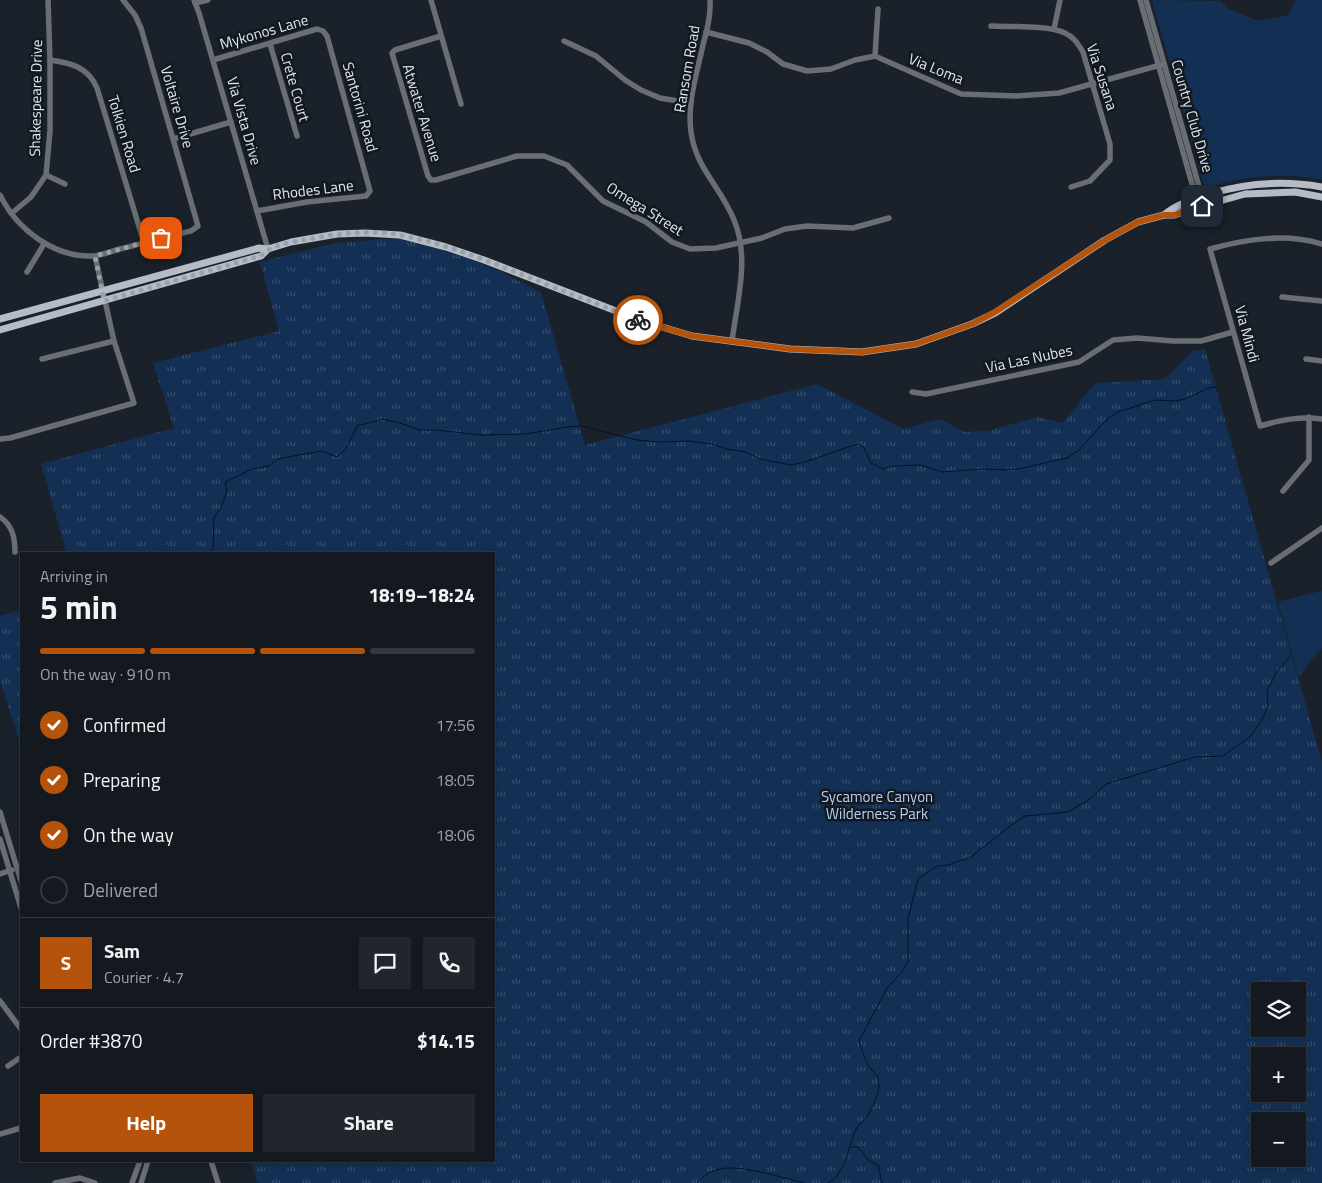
<!DOCTYPE html>
<html lang="en">
<head>
<meta charset="utf-8">
<style>
	body { margin:0; font-family:"Titillium Web",sans-serif; background:#21262d; color:#f1f3f6; height:100vh; display:flex; flex-direction:column; font-size:19px; white-space:nowrap }
	* { box-sizing:border-box; margin:0 }
	p { font-size:16px; color:#9da0a5 }
	.icon { flex:none; width:28px; height:28px; fill:none; stroke:currentColor; stroke-width:2; stroke-linecap:round; stroke-linejoin:round }
	.map { position:relative; flex:1; overflow:hidden }
	.panel { position:absolute; left:20px; top:552px; width:475px; height:610px; display:flex; flex-direction:column; background:#141920; border-radius:0px; box-shadow:0 2px 8px #0003,0 0 0 1px #33383e }
	.panel>* { flex:none }
	.buttons { position:absolute; left:1251px; top:982px; display:grid; gap:10px }
	.buttons a { display:grid; place-items:center; width:55px; height:55px; border-radius:0px; background:#141920; box-shadow:0 2px 8px #0003,0 0 0 1px #33383e; font-size:25px }
	.pin { position:absolute; display:grid; place-items:center; width:42px; height:42px; color:#fff; margin:-21px; border-radius:10px; box-shadow:0 2px 8px #0006 }
	.courier { position:absolute; display:grid; place-items:center; width:50px; height:50px; margin:-25px; border:4px solid #b45309; border-radius:50%; background:#fff; color:#222; box-shadow:0 1px 6px #0007 }
	.head em { font-style:normal; font-weight:700 }
	.head div { display:flex; flex-direction:column-reverse }
	.head { display:flex; align-items:center; justify-content:space-between; height:85px; padding:0 20px }
	h1 { font-size:32px; font-weight:700; line-height:38px }
	.bar { display:grid; grid-template-columns:repeat(4,1fr); gap:8px 5px; align-content:center; height:60px; padding:0 20px }
	.bar i { height:6px; border-radius:4px; background:#33383e }
	.bar .selected { background:#b45309 }
	.bar p { grid-column:span 4 }
	.line { display:flex; align-items:center; gap:12px; padding:0 20px; border-top:1px solid #33383e }
	.line div { flex:1 }
	.round { display:grid; place-items:center; flex:none; width:52px; height:52px; border-radius:0px; background:#21262d }
	ol { padding:0 20px; list-style:none }
	li { display:flex; align-items:center; gap:15px; height:55px }
	li p { margin-inline-start:auto }
	li .icon { padding:5px; border-radius:50%; background:#b45309; color:#fff; stroke-width:4 }
	li:last-child { color:#9da0a5 }
	li i { width:28px; height:28px; border:2px solid #33383e; border-radius:50% }
	.action { display:flex; gap:10px; margin-top:auto; padding:10px 20px }
	.action a { flex:1; height:58px; border-radius:0px; background:#b45309; color:#fff; font-size:20px; font-weight:700; line-height:58px; text-align:center }
	.action a+a { background:#21262d; color:#f1f3f6 }
	.map>svg:first-child { display:block }
	.grass { fill:#133054 }
	.park { fill:url(#park-tufts); fill-rule:evenodd }
	.lines { fill:none; stroke-linecap:round; stroke-linejoin:round }
	.stream { stroke:#00112d; stroke-width:1 }
	.minor { stroke:#6a6e73; stroke-width:5.5 }
	.major { stroke:#b5bcc7; stroke-width:7 }
	.done { stroke:#9ba1a8; stroke-width:5; stroke-dasharray:0 9 }
	.route { stroke:#b45309; stroke-width:6 }
	.labels { text-anchor:middle; stroke-width:5; stroke-linejoin:round; paint-order:stroke }
	.street-label { font-size:15px; fill:#e1e6ec; stroke:#111820 }
	.park-label { font-size:15px; fill:#b7d1f2; stroke:#111820 }
</style>
</head>
<body>
<div class="map">
<svg width="1322" height="1183" viewBox="0 0 1322 1183">
	<defs>
		<pattern id="park-tufts" width="24" height="20" patternUnits="userSpaceOnUse" patternTransform="scale(1.25)"><rect width="24" height="20" fill="#133054"/><path d="M3 7l-1-3M5 7V3M7 7l1-3M15 17l-1-3M17 17v-4M19 17l1-3" fill="none" stroke="#354e6d"/></pattern>
	</defs>
	<rect width="100%" height="100%" fill="#1a212a"/>
	<!-- grass -->
	<g class="grass">
		<path d="M1152,0L1221,1L1228,9L1258,21L1288,15L1296,0H1322V180C1283,172 1246,176 1207,187L1204,186Z"/>
		<path d="M1322,591V648L1312,659L1299,678L1278,602Z"/>
	</g>
	<!-- park -->
	<g class="park">
		<path d="M398,238L446,251L493,268L541,292L585,445L817,384L903,429L940,419L964,432L988,431L1037,417L1063,423L1095,383L1165,379L1193,351L1205,349L1322,762V1183H258L251,1161H494V554H67L41,464L174,428L153,363L279,331L260,262L335,243ZM1260,991H1298V1029H1260ZM1260,1056H1298V1094H1260ZM1260,1121H1298V1159H1260Z"/>
		<path d="M21,610V747L0,680V616Z"/>
	</g>
	<g class="lines">
		<!-- stream -->
		<g class="stream">
			<path d="M210,554L213,547L214,518L221,507L227,492L225,482L252,469L269,466L277,459L321,451L337,457L346,449L357,426L383,419L403,424L419,430H436L481,435L525,434L567,427L582,426L637,440L660,442L689,441L712,444L727,449L745,452L760,459L791,465L805,462L857,444L863,446L871,463L883,469L893,466L921,465L942,472L984,469L1005,470L1019,469L1067,458L1079,450L1107,419L1118,412L1155,400L1175,401L1185,399L1209,388L1216,387"/>
			<path d="M851,1147H858L869,1161L878,1165L882,1183"/>
			<path d="M697,1183C703,1176 711,1171 720,1169C739,1164 784,1178 804,1183"/>
			<path d="M828,1183C847,1173 847,1147 856,1130C859,1124 865,1120 868,1115C873,1107 880,1091 879,1082C878,1075 875,1074 871,1069C865,1062 862,1050 859,1041L887,988L901,973L908,962V918L918,879L937,866L948,865L971,857L1010,826L1025,816L1068,812L1091,798L1106,784L1195,757L1223,756L1251,736L1263,718L1268,706L1267,691L1276,673L1291,655"/>
		</g>
		<!-- minor -->
		<g class="minor">
			<path d="M194,0L199,13L268,249"/>
			<path d="M431,0L461,104"/>
			<path d="M710,0C711,15 707,30 703,45C697,73 687,102 691,132C696,169 721,187 734,220C750,257 737,302 732,341"/>
			<path d="M1140,0L1196,198L1202,206"/>
			<path d="M1146,0L1202,197V201"/>
			<path d="M195,3L208,0"/>
			<path d="M991,26C1009,27 1049,25 1065,33C1074,37 1078,44 1083,52L1110,144V160L1090,181L1071,187"/>
			<path d="M1054,29L1060,0"/>
			<path d="M706,32L749,43L767,52L783,64L807,71L831,69L855,60L875,56L961,94L1016,96L1059,93L1164,64"/>
			<path d="M441,36L395,50L392,53L428,176L431,180H436L517,156H544L567,165L603,201L646,222L672,242L690,249L716,248L762,238L785,229L807,226L853,228L889,218"/>
			<path d="M564,41L596,56L625,80L641,90L660,98L690,103"/>
			<path d="M270,44L297,136"/>
			<path d="M875,56L878,9"/>
			<path d="M50,60C71,63 88,67 97,88L144,243"/>
			<path d="M213,60L317,29L323,31L327,36L370,191L366,196L307,202L257,211"/>
			<path d="M173,139L231,122"/>
			<path d="M46,175L65,184"/>
			<path d="M0,195C17,230 55,258 94,256C103,255 112,251 120,249C144,243 167,236 191,231L198,226L141,28L135,15L123,0"/>
			<path d="M12,213L31,197L46,175L50,131V60L48,0"/>
			<path d="M1322,244C1285,233 1247,239 1210,249L1260,426C1281,420 1300,416 1322,419"/>
			<path d="M27,272L44,244"/>
			<path d="M1282,297L1322,301"/>
			<path d="M42,359L114,341"/>
			<path d="M1306,359L1322,361"/>
			<path d="M912,392L926,394L1079,362L1113,340L1137,338L1173,341H1201L1233,332"/>
			<path d="M0,439L10,438L134,403L114,341L95,256"/>
			<path d="M1283,491L1309,460V417"/>
			<path d="M0,517C12,525 15,537 15,552"/>
			<path d="M1271,563L1322,528"/>
			<path d="M0,812L21,881"/>
			<path d="M0,839L21,908"/>
			<path d="M0,874L12,870"/>
			<path d="M0,1001L21,1029"/>
			<path d="M8,1066L21,1057"/>
			<path d="M0,1134L21,1128"/>
			<path d="M211,1161L218,1183"/>
			<path d="M55,1183L80,1178L95,1183"/>
			<path d="M132,1183L140,1161"/>
			<path d="M141,1183L148,1161"/>
		</g>
		<!-- major -->
		<g class="major">
			<path d="M1164,215C1177,204 1192,200 1209,194C1246,183 1283,180 1322,187"/>
			<path d="M0,319L259,248L268,249L291,242L337,234L365,233L400,235L446,247L484,260L642,321L692,336L790,349L862,352L916,344L972,324L995,313L1105,240L1138,222L1164,215H1174L1202,206L1245,194L1295,192L1322,197"/>
			<path d="M0,330L261,256L268,249"/>
		</g>
	</g>
	<g class="lines">
		<!-- done -->
		<path class="done" d="M161,238L95,256L104,301L260,256C273,244 292,242 309,239C339,233 370,230 400,235C440,242 480,258 518,273C558,289 598,304 638,320"/>
		<!-- route -->
		<path class="route" d="M638,320L692,336L790,349L862,352L916,344L972,324L995,312L1105,240L1138,222L1164,215H1174L1202,206"/>
	</g>
	<g class="labels">
		<!-- street labels -->
		<g class="street-label">
			<text transform="translate(264 32) rotate(-16)" y="5">Mykonos Lane</text>
			<text transform="translate(687 69) rotate(-80)" y="5">Ransom Road</text>
			<text transform="translate(936 69) rotate(22)" y="5">Via Loma</text>
			<text transform="translate(1102 77) rotate(72)" y="5">Via Susana</text>
			<text transform="translate(295 87) rotate(74)" y="5">Crete Court</text>
			<text transform="translate(36 98) rotate(-89)" y="5">Shakespeare Drive</text>
			<text transform="translate(177 107) rotate(74)" y="5">Voltaire Drive</text>
			<text transform="translate(360 107) rotate(74)" y="5">Santorini Road</text>
			<text transform="translate(422 113) rotate(73)" y="5">Atwater Avenue</text>
			<text transform="translate(1192 116) rotate(74)" y="5">Country Club Drive</text>
			<text transform="translate(244 121) rotate(74)" y="5">Via Vista Drive</text>
			<text transform="translate(124 134) rotate(73)" y="5">Tolkien Road</text>
			<text transform="translate(313 190) rotate(-7)" y="5">Rhodes Lane</text>
			<text transform="translate(645 209) rotate(32)" y="5">Omega Street</text>
			<text transform="translate(1247 334) rotate(75)" y="5">Via Mindi</text>
			<text transform="translate(1029 359) rotate(-12)" y="5">Via Las Nubes</text>
		</g>
		<!-- park labels -->
		<g class="park-label">
			<text x="877" y="802">Sycamore Canyon<tspan x="877" dy="17">Wilderness Park</tspan></text>
		</g>
	</g>
</svg>
<div class="buttons">
<a><svg class="icon" aria-label="layers" viewBox="0 0 24 24"><path d="M12 4l9 5-9 5-9-5zM3 14l9 5 9-5"/></svg></a>
<a>+</a>
<a>−</a>
</div>
<div class="pin" style="left:161px;top:238px;background:#ea580c"><svg class="icon" aria-label="bag" viewBox="0 0 24 24"><path d="M5 8h14l-1 12H6zM9 8a3 3 0 0 1 6 0"/></svg></div>
<div class="pin" style="left:1202px;top:206px;background:#1f2937"><svg class="icon" aria-label="home" viewBox="0 0 24 24"><path d="M3 11l9-7 9 7M6 9v11h12V9"/></svg></div>
<div class="courier" style="left:638px;top:320px"><svg class="icon" aria-label="bike" viewBox="0 0 24 24"><circle cx="6" cy="16" r="4"/><circle cx="18" cy="16" r="4"/><path d="M6 16l4-8h5l3 8M10 8l3 8H6M13 5h3"/></svg></div>
<section class="panel">
<div class="head"><div><h1>5 min</h1><p>Arriving in</p></div><em>18:19–18:24</em></div>
<div class="bar"><i class="selected"></i><i class="selected"></i><i class="selected"></i><i></i><p>On the way · 910 m</p></div>
<ol>
<li><svg class="icon" aria-label="check" viewBox="0 0 24 24"><path d="M5 12l5 5 9-10"/></svg>Confirmed<p>17:56</p></li>
<li><svg class="icon" aria-label="check" viewBox="0 0 24 24"><path d="M5 12l5 5 9-10"/></svg>Preparing<p>18:05</p></li>
<li><svg class="icon" aria-label="check" viewBox="0 0 24 24"><path d="M5 12l5 5 9-10"/></svg>On the way<p>18:06</p></li>
<li><i></i>Delivered</li>
</ol>
<div class="line" style="height:90px"><b class="round" style="background:#b45309;color:#fff">S</b><div><b>Sam</b><p>Courier · 4.7</p></div><a class="round"><svg class="icon" aria-label="chat" viewBox="0 0 24 24"><path d="M4 5h16v11H9l-5 4z"/></svg></a><a class="round"><svg class="icon" aria-label="phone" viewBox="0 0 24 24"><path d="M5 4h4l2 5-3 2q2 4 5 5l2-3 5 2v4C11 20 4 13 5 4z"/></svg></a></div>
<div class="line" style="height:65px"><div>Order #3870</div><b>$14.15</b></div>
<div class="action"><a>Help</a><a>Share</a></div>
</section>
</div>
</body>
</html>
